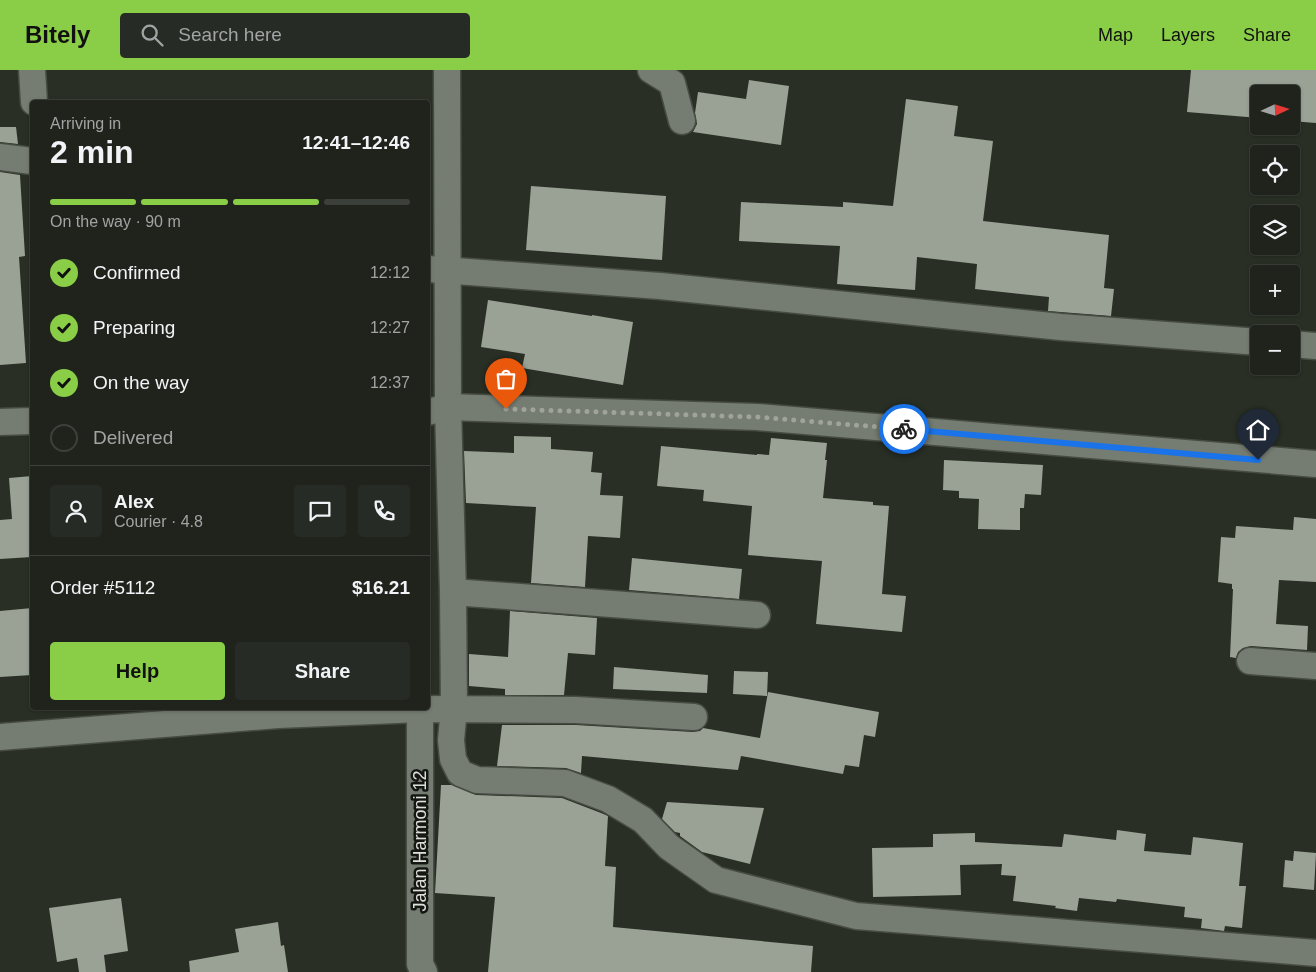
<!DOCTYPE html>
<html lang="en">
<head>
<meta charset="utf-8">
<style>
	body { margin:0; font-family:Arial,sans-serif; background:#272b25; color:#f1f3f6; height:100vh; display:flex; flex-direction:column; font-size:19px; white-space:nowrap }
	* { box-sizing:border-box; margin:0 }
	p { font-size:16px; color:#a1a4a3 }
	.icon { flex:none; width:28px; height:28px; fill:none; stroke:currentColor; stroke-width:2; stroke-linecap:round; stroke-linejoin:round }
	.map { position:relative; flex:1; overflow:hidden }
	.panel { position:absolute; left:30px; top:30px; width:400px; height:610px; display:flex; flex-direction:column; background:#1f231c; border-radius:5px; box-shadow:0 1px 4px #0004,0 0 0 1px #3c403b }
	.panel>* { flex:none }
	.needle { width:32px; rotate:86deg }
	.fabs { position:absolute; left:1250px; top:15px; display:grid; gap:10px }
	.fabs a { display:grid; place-items:center; width:50px; height:50px; border-radius:5px; background:#1f231c; box-shadow:0 1px 4px #0004,0 0 0 1px #3c403b; font-size:25px }
	.pin { position:absolute; display:grid; place-items:center; width:42px; height:42px; color:#fff; margin:-51px -21px; border-radius:50% 50% 50% 0; rotate:-45deg; box-shadow:0 0 5px #0007 }
	.pin .icon { rotate:45deg }
	.courier { position:absolute; display:grid; place-items:center; width:50px; height:50px; margin:-25px; border:4px solid #1a73e8; border-radius:50%; background:#fff; color:#222; box-shadow:0 1px 6px #0007 }
	.overview em { font-style:normal; font-weight:600 }
	.overview div { display:flex; flex-direction:column-reverse }
	.overview { display:flex; align-items:center; justify-content:space-between; height:85px; padding:0 20px }
	h1 { font-size:32px; font-weight:600; line-height:38px }
	.bar { display:grid; grid-template-columns:repeat(4,1fr); gap:8px 5px; align-content:center; height:60px; padding:0 20px }
	.bar i { height:6px; border-radius:4px; background:#3c403b }
	.bar .on { background:#8ace47 }
	.bar p { grid-column:span 4 }
	.line { display:flex; align-items:center; gap:12px; padding:0 20px; border-top:1px solid #3c403b }
	.line div { flex:1 }
	.round { display:grid; place-items:center; flex:none; width:52px; height:52px; border-radius:5px; background:#272b25 }
	ol { padding:0 20px; list-style:none }
	li { display:flex; align-items:center; gap:15px; height:55px }
	li p { margin-inline-start:auto }
	li .icon { padding:5px; border-radius:50%; background:#8ace47; color:#111; stroke-width:4 }
	li:last-child { color:#a1a4a3 }
	li i { width:28px; height:28px; border:2px solid #3c403b; border-radius:50% }
	.primary-button { display:flex; gap:10px; margin-top:auto; padding:10px 20px }
	.primary-button a { flex:1; height:58px; border-radius:5px; background:#8ace47; color:#111; font-size:20px; font-weight:600; line-height:58px; text-align:center }
	.primary-button a+a { background:#272b25; color:#f1f3f6 }
	header { display:flex; align-items:center; gap:30px; box-sizing:border-box; height:70px; padding:0 25px; background:#8ace47; color:#111 }
	header strong { font-size:24px }
	nav { display:flex; gap:28px; margin-inline-start:auto; font-size:18px }
	.search { width:350px; height:45px; background:#272b25; display:flex; align-items:center; gap:12px; box-sizing:border-box; padding:0 18px; border-radius:5px; color:#a1a4a3; font-size:19px }
	.map>svg:first-child { display:block }
	.building { fill:#9aa195 }
	.lines { fill:none; stroke-linecap:round; stroke-linejoin:round }
	.minor-casing { stroke:#474c43; stroke-width:29 }
	.minor { stroke:#757c71; stroke-width:26 }
	.done { stroke:#9fa39b; stroke-width:5; stroke-dasharray:0 9 }
	.route { stroke:#1a73e8; stroke-width:6 }
	.labels { text-anchor:middle; stroke-width:5; stroke-linejoin:round; paint-order:stroke }
	.street-label { font-size:18px; fill:#dee1db; stroke:#141612 }
</style>
</head>
<body>
<header>
<strong>Bitely</strong>
<div class="search"><svg class="icon" aria-label="search" viewBox="0 0 24 24"><circle cx="10" cy="10" r="6"/><path d="M15 15l6 6"/></svg>Search here</div>
<nav><a>Map</a><a>Layers</a><a>Share</a></nav>
</header>
<div class="map">
<svg width="1316" height="902" viewBox="0 0 1316 902">
	<rect width="100%" height="100%" fill="#292f25"/>
	<!-- building -->
	<g class="building">
		<path d="M1191,0H1316V53L1291,51V24H1259V48L1187,42Z"/>
		<path d="M749,10L789,16L781,75L693,62L697,54L695,43L698,22L746,29Z"/>
		<path d="M906,29L958,36L954,66L993,71L983,151L1109,165L1104,218L1114,219L1111,246L1048,241L1049,227L975,219L977,194L917,187L915,220L837,214L840,176L739,171L741,132L843,137V132L893,136Z"/>
		<path d="M0,57H16L18,74L0,72Z"/>
		<path d="M0,102L20,105L25,186L19,187L26,293L0,295Z"/>
		<path d="M531,116L666,126L662,190L526,180Z"/>
		<path d="M488,230L592,246V245L633,252L623,315L522,298L525,284L481,277Z"/>
		<path d="M514,366L551,367V379L593,382L591,402L602,403L600,425L623,426L620,468L588,466L585,517L531,513L536,437L466,433L464,381L514,383Z"/>
		<path d="M771,368L827,373L825,390H827L823,428L873,432V435L889,436L882,524L906,526L902,562L816,554L822,491L748,485L752,436L703,431L704,420L657,416L661,376L757,385V384L769,385Z"/>
		<path d="M944,390L1043,395L1041,425L1025,424L1024,438H1020V460L978,459L979,429L959,428V421L943,420Z"/>
		<path d="M32,406V487L0,489V450L12,449L9,408Z"/>
		<path d="M1294,447L1316,449V512L1279,510L1276,554L1308,556L1307,580L1251,576L1243,578L1238,582L1236,588L1230,587L1233,519H1232V514L1218,512L1221,467L1235,468L1236,456L1293,460Z"/>
		<path d="M632,488L742,499L739,529L629,520Z"/>
		<path d="M32,538V605L0,607V541Z"/>
		<path d="M510,541L597,548L595,585L568,583L564,625H505V619L469,616V584L508,587Z"/>
		<path d="M614,597L708,605L707,623L613,619Z"/>
		<path d="M734,601L768,602L767,626L733,624Z"/>
		<path d="M768,622L879,642L875,667L864,665L859,697L845,695L843,704L741,686L738,700L582,686L581,703L566,698L497,696L502,655H576L693,662L700,661L703,658L760,668Z"/>
		<path d="M441,715H452L476,725L562,728L601,743L608,746L605,796L616,797L613,857L813,876L811,902H488L495,827L435,823Z"/>
		<path d="M667,732L764,738L750,794L702,782L680,766V763L675,762L662,749Z"/>
		<path d="M1117,760L1146,764L1144,781L1191,785L1193,767L1243,773L1239,816H1246L1242,858L1225,856L1224,861L1201,858L1202,849L1184,847L1185,837L1117,829L1116,832L1079,828L1077,841L1055,838L1056,836L1013,831L1016,806L1001,805L1002,794L960,795L961,825L873,827L872,778L933,777V764L975,763V772L1062,777L1064,764L1116,770Z"/>
		<path d="M1294,781L1316,783L1314,820L1283,817L1285,790L1293,791Z"/>
		<path d="M121,828L128,881L104,885L106,902H79L77,888L57,892L49,838Z"/>
		<path d="M278,852L281,876L284,875L288,902H190L189,891L239,882L235,859Z"/>
	</g>
	<g class="lines">
		<defs>
			<g id="minor">
				<path d="M32,0L34,32"/>
				<path d="M651,0L672,13L682,51"/>
				<path d="M0,87L32,91"/>
				<path d="M428,199L660,216L1061,257L1259,272"/>
				<path d="M1291,274L1316,276"/>
				<path d="M428,342L448,337L447,0"/>
				<path d="M0,352L32,351"/>
				<path d="M1316,394L757,347L448,337L453,522L454,638L451,670L453,689L460,703L477,710L565,713L608,729L643,750L669,777L716,810L856,846L1316,883"/>
				<path d="M453,522L757,545"/>
				<path d="M1250,591L1316,596"/>
				<path d="M420,638V894L424,902"/>
				<path d="M0,667L278,645L420,639L576,640L694,647"/>
			</g>
		</defs>
		<!-- minor casing -->
		<use href="#minor" class="minor-casing"/>
		<!-- minor -->
		<use href="#minor" class="minor"/>
	</g>
	<g class="lines">
		<!-- done -->
		<path class="done" d="M506,339L757,347L904,359"/>
		<!-- route -->
		<path class="route" d="M904,359L1258,390"/>
	</g>
	<g class="labels">
		<!-- street labels -->
		<g class="street-label">
			<text transform="translate(420 771) rotate(-90)" y="6">Jalan Harmoni 12</text>
		</g>
	</g>
</svg>
<div class="fabs">
<a><svg class="needle" viewBox="-14 -14 28 28"><path d="M0-13l5 13h-10z" fill="#e53935"/><path d="M0 13l5-13h-10z" fill="#a1a4a3"/></svg></a>
<a><svg class="icon" aria-label="locate" viewBox="0 0 24 24"><circle cx="12" cy="12" r="6"/><path d="M12 2v4M12 18v4M2 12h4M18 12h4"/></svg></a>
<a><svg class="icon" aria-label="layers" viewBox="0 0 24 24"><path d="M12 4l9 5-9 5-9-5zM3 14l9 5 9-5"/></svg></a>
<a>+</a>
<a>−</a>
</div>
<div class="pin" style="left:506px;top:339px;background:#ea580c"><svg class="icon" aria-label="bag" viewBox="0 0 24 24"><path d="M5 8h14l-1 12H6zM9 8a3 3 0 0 1 6 0"/></svg></div>
<div class="pin" style="left:1258px;top:390px;background:#1f2937"><svg class="icon" aria-label="home" viewBox="0 0 24 24"><path d="M3 11l9-7 9 7M6 9v11h12V9"/></svg></div>
<div class="courier" style="left:904px;top:359px"><svg class="icon" aria-label="bike" viewBox="0 0 24 24"><circle cx="6" cy="16" r="4"/><circle cx="18" cy="16" r="4"/><path d="M6 16l4-8h5l3 8M10 8l3 8H6M13 5h3"/></svg></div>
<section class="panel">
<div class="overview"><div><h1>2 min</h1><p>Arriving in</p></div><em>12:41–12:46</em></div>
<div class="bar"><i class="on"></i><i class="on"></i><i class="on"></i><i></i><p>On the way · 90 m</p></div>
<ol>
<li><svg class="icon" aria-label="check" viewBox="0 0 24 24"><path d="M5 12l5 5 9-10"/></svg>Confirmed<p>12:12</p></li>
<li><svg class="icon" aria-label="check" viewBox="0 0 24 24"><path d="M5 12l5 5 9-10"/></svg>Preparing<p>12:27</p></li>
<li><svg class="icon" aria-label="check" viewBox="0 0 24 24"><path d="M5 12l5 5 9-10"/></svg>On the way<p>12:37</p></li>
<li><i></i>Delivered</li>
</ol>
<div class="line" style="height:90px"><a class="round"><svg class="icon" aria-label="person" viewBox="0 0 24 24"><circle cx="12" cy="8" r="4"/><path d="M4 21q1-7 8-7t8 7"/></svg></a><div><b>Alex</b><p>Courier · 4.8</p></div><a class="round"><svg class="icon" aria-label="chat" viewBox="0 0 24 24"><path d="M4 5h16v11H9l-5 4z"/></svg></a><a class="round"><svg class="icon" aria-label="phone" viewBox="0 0 24 24"><path d="M5 4h4l2 5-3 2q2 4 5 5l2-3 5 2v4C11 20 4 13 5 4z"/></svg></a></div>
<div class="line" style="height:65px"><div>Order #5112</div><b>$16.21</b></div>
<div class="primary-button"><a>Help</a><a>Share</a></div>
</section>
</div>
</body>
</html>
